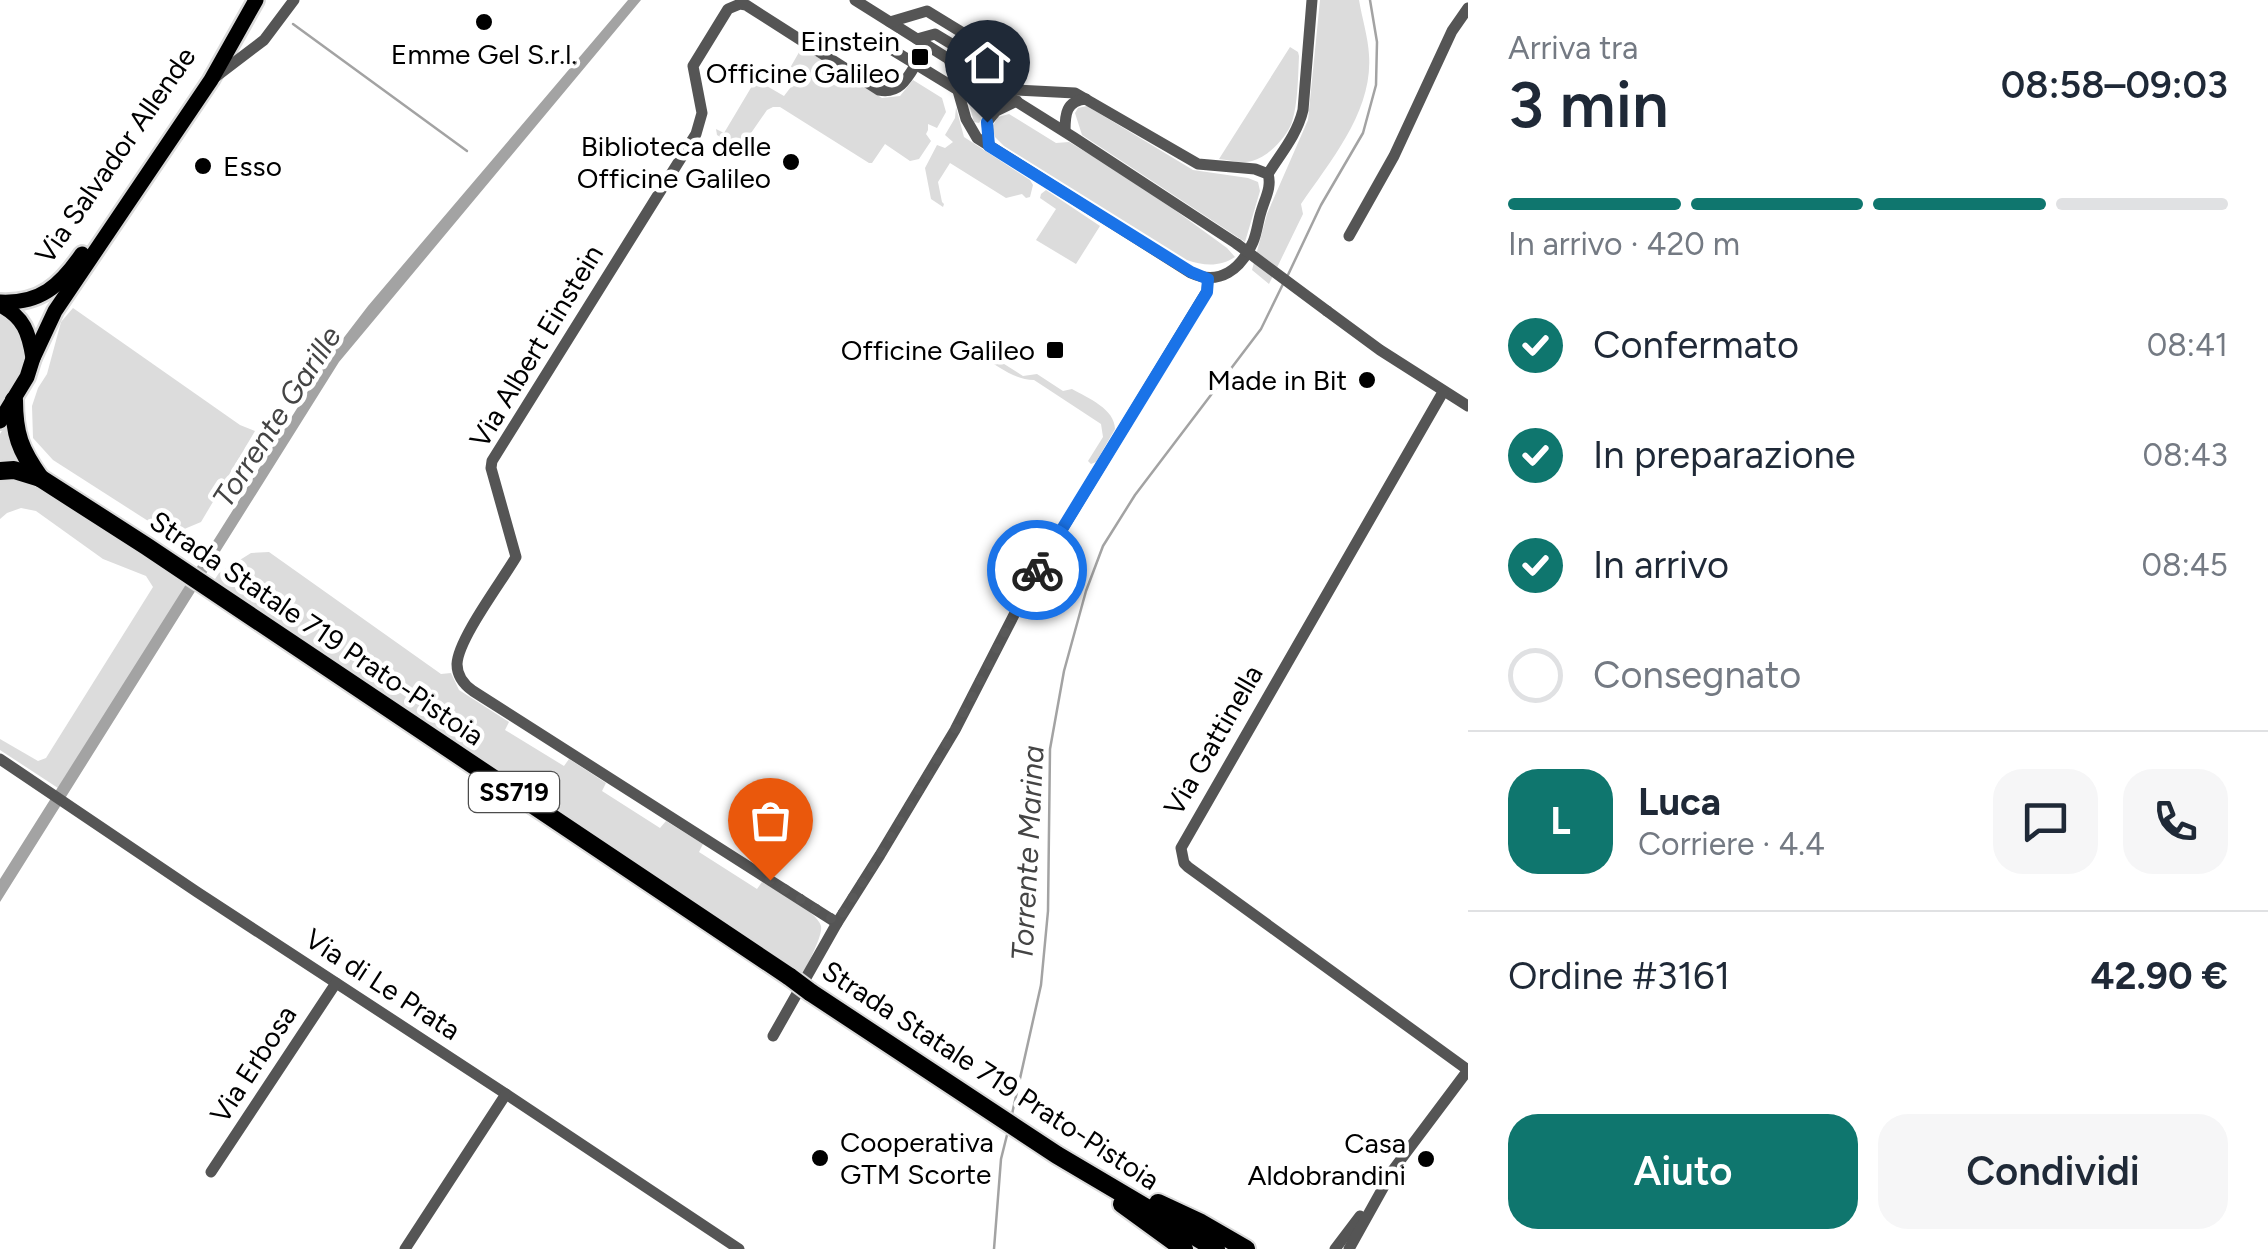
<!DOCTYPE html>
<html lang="it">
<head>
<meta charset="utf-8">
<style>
	body { margin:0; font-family:Figtree,sans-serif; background:#f6f6f7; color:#1f2937; height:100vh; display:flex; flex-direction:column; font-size:38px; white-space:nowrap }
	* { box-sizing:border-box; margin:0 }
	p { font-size:32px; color:#747a83 }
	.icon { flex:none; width:55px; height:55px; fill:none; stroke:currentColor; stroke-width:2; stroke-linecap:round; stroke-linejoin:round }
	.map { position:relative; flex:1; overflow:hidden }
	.panel { display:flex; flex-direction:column; background:#fff; width:800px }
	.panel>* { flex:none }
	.pin { position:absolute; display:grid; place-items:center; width:85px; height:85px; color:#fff; margin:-102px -42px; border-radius:50% 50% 50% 0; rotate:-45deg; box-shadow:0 0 10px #0007 }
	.pin .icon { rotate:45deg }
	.courier { position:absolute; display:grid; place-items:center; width:100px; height:100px; margin:-50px; border:8px solid #1a73e8; border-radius:50%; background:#fff; color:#222; box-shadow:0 2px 12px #0007 }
	.headline em { font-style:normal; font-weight:600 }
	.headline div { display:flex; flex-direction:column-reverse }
	.headline { display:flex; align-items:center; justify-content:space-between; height:170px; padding:0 40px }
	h1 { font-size:65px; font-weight:600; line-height:75px }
	.bar { display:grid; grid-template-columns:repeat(4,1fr); gap:15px 10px; align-content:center; height:120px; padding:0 40px }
	.bar i { height:12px; border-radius:8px; background:#e0e1e3 }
	.bar .active { background:#0f766e }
	.bar p { grid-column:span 4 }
	.line { display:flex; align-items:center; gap:25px; padding:0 40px; border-top:2px solid #e0e1e3 }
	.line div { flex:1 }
	.round { display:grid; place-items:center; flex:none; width:105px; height:105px; border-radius:30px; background:#f6f6f7 }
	ol { padding:0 40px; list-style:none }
	li { display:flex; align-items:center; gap:30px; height:110px }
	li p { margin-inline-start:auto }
	li .icon { padding:10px; border-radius:50%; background:#0f766e; color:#fff; stroke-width:4 }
	li:last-child { color:#747a83 }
	li i { width:55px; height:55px; border:5px solid #e0e1e3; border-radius:50% }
	.button { display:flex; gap:20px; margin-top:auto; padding:20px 40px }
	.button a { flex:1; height:115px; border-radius:30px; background:#0f766e; color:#fff; font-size:40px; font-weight:600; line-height:115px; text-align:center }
	.button a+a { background:#f6f6f7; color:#1f2937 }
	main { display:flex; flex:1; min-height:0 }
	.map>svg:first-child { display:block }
	.green { fill:#dcdcdc }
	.water { fill:#a3a3a3 }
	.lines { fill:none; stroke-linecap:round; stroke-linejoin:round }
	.stream { stroke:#a3a3a3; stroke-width:2.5 }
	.major-casing { stroke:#dbdbdb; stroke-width:20 }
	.highway-casing { stroke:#dbdbdb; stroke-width:22 }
	.minor { stroke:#555; stroke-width:11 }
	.major { stroke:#000; stroke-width:15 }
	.highway { stroke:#000; stroke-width:18 }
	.highway-bridge-casing { stroke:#dbdbdb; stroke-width:22; stroke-linecap:butt }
	.minor-bridge { stroke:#555; stroke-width:11 }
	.highway-bridge { stroke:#000; stroke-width:18 }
	.done { stroke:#595959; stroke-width:10; stroke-dasharray:0 18 }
	.route { stroke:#1a73e8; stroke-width:12 }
	.poi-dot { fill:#000; stroke:#fff; stroke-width:4 }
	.labels { text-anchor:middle; stroke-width:9; stroke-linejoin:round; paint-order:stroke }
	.shield { fill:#fff; stroke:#4c4c4c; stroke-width:2.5 }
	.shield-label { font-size:25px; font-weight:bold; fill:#000 }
	.poi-label { font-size:28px; fill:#000; stroke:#fff; text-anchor:end }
	.street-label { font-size:28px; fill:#000; stroke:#fff }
	.water-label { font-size:30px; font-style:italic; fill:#444; stroke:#fff }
</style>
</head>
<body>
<main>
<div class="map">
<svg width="1468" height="1249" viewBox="0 0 1468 1249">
	<rect width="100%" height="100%" fill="#fff"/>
	<!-- green -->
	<g class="green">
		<path d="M1320,0H1359C1362,18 1368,37 1369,55C1373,111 1331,160 1301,204L1303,214L1269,284L1252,270L1267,214L1308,120Z"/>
		<path d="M802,47L882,98L900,96L913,80L942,98L946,112L937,128L928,124V130L926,134L931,141L919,159L910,161L885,144L872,163H869L780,107H773L767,110L740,149L717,135L716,129L724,133L752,86L754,87L758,81L784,96L800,75L790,68Z"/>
		<path d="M1290,47L1298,52L1299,56C1298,77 1298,103 1292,122C1287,137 1268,157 1252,161C1242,164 1229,160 1219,159Z"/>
		<path d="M965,80L996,97L997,101L987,109L979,123L974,122L963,83Z"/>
		<path d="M1087,106L1193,170L1248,178L1258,182L1260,191L1245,242L1082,135L1075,113L1078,108Z"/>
		<path d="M956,107L964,137L1030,180L1033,185L1030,197L1026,198L1022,194L1006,198L950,163L938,182L942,202L944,204L943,207L931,199L925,168L937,145L945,148L953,142L945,135L955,118Z"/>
		<path d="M1009,114L1056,143L1069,142L1096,158L1172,208L1227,248L1235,257C1220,267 1204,266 1187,260L1004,146L995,137L992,127L998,117Z"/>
		<path d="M1046,190L1100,226L1076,264L1036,240L1056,209L1040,198L1041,194Z"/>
		<path d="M73,308L240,425L255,431L201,522L170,535L53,460L33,438L32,406L38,388L47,374L61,322Z"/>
		<path d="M0,314C43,340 20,374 0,406Z"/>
		<path d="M979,350H982L1023,376L1037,374L1063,391L1072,389C1088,398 1115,409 1115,429L1096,462L1091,464L1088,461L1103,437L1101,424L1034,380C1014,380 998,366 980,355Z"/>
		<path d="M7,423L26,468L0,465V434Z"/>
		<path d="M0,476H12L32,483L188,584L58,788L0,750V739L38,761L46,758L153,587L146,576L103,559L36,511L21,508L7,513L0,519Z"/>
		<path d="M269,552L441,674L451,673L459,690L509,722L505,730L564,766L569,759L606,783L602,791L660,828L666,821L703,844L699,852L757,889L762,882C776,890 817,911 821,926C823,935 808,963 804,972L801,974L796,971L213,582L219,573L251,553Z"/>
	</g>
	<!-- water -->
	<path class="water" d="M628,0H641L339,362L0,902V879L332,353L368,306Z"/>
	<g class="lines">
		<!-- stream -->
		<g class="stream">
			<path d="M293,24L467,151"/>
			<path d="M1287,277L1321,205L1363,133L1376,85L1377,42L1370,0"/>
			<path d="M1012,1114L1041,985L1048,911L1050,749L1064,671L1086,591L1103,546L1135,495L1261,329L1283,284"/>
			<path d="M994,1249L1001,1159L1008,1131"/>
		</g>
		<defs>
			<g id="major">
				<path d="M0,302C40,304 60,286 82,254"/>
				<path d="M0,305C24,317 29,333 33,358"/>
				<path d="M0,421L27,377L33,358L55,311L211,80L256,0"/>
			</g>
			<g id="highway">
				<path d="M14,400C14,434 20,450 40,478"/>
				<path d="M0,471L14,470L40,478L146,546L790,977"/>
				<path d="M810,992L1057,1155L1216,1249"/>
				<path d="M1158,1203L1201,1223L1246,1249"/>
				<path d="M1122,1204L1184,1249"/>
			</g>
		</defs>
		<!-- major casing -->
		<use href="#major" class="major-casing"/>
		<!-- highway casing -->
		<use href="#highway" class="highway-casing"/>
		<!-- minor -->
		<g class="minor">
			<path d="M855,0L1073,137L1237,244"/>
			<path d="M890,22L927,11L976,41L980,78"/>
			<path d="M917,39L935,34L978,60"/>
			<path d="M886,46L958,90"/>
			<path d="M949,59L966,119L977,138L1191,273C1220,286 1241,269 1253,242C1257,233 1258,221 1261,212C1265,198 1272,187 1268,174L1255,169L1198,164L1075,93L997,89"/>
			<path d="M214,78L264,40L294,0"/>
			<path d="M1065,131C1065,114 1066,101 1086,99"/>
			<path d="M989,146L987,122L996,111L1017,101"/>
			<path d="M1268,174C1281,153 1297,135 1303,110L1312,0"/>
			<path d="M1349,236L1394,156L1452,31L1468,8"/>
			<path d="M1327,311L1380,350L1468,406"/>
			<path d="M1443,392L1181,848L1184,863L1188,867L1468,1070"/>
			<path d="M0,759L197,892L506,1094L739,1249"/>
			<path d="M837,923L473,691C463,684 457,676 457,664C458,639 502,581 516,557L491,468L492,461L696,134L702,113L693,66L728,9L740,4L746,5L879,90C899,94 907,79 916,64"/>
			<path d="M773,1036L837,923L880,855L955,730L1035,574L1207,291L1208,279"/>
			<path d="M211,1172L336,983"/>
			<path d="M405,1249L506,1094"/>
			<path d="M1335,1249L1360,1216"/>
			<path d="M1349,1249L1393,1170L1468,1070"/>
		</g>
		<!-- major -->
		<use href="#major" class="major"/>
		<!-- highway -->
		<use href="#highway" class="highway"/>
		<defs>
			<path id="highway-bridge" d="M790,977L810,992"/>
		</defs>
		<!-- highway-bridge casing -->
		<use href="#highway-bridge" class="highway-bridge-casing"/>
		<!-- minor-bridge -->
		<path class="minor-bridge" d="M1237,244L1327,311"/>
		<!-- highway-bridge -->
		<use href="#highway-bridge" class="highway-bridge"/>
	</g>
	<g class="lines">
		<!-- done -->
		<path class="done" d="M770,880L837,922L880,855L955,730L1037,570"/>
		<!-- route -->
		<path class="route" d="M987,122L989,146L1191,272L1208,279L1207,292L1037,570"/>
	</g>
	<!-- markers -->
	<g class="poi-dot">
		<circle cx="484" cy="22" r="10"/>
		<rect x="910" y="47" width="20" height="20" rx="5"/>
		<circle cx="791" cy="162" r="10"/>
		<circle cx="203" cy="166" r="10"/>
		<rect x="1045" y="340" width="20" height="20" rx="5"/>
		<circle cx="1367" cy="380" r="10"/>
		<circle cx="820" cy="1158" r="10"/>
		<circle cx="1426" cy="1159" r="10"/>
	</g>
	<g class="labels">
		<!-- shield labels -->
		<rect class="shield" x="469" y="772" width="90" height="40" rx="8"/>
		<g class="shield-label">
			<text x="514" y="801">SS719</text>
		</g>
		<!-- poi labels -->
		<g class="poi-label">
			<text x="900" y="51">Einstein<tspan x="900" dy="32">Officine Galileo</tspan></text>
			<text x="484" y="64" text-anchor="middle">Emme Gel S.r.l.</text>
			<text x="771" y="156">Biblioteca delle<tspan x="771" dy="32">Officine Galileo</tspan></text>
			<text x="223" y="176" text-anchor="start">Esso</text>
			<text x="1035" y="360">Officine Galileo</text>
			<text x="1347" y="390">Made in Bit</text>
			<text x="840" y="1152" text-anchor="start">Cooperativa<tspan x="840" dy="32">GTM Scorte</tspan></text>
			<text x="1406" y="1153">Casa<tspan x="1406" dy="32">Aldobrandini</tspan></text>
		</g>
		<!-- street labels -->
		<g class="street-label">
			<text transform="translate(115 155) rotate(-55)" y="10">Via Salvador Allende</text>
			<text transform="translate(536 346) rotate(-59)" y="10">Via Albert Einstein</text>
			<text transform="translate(317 628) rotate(34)" y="10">Strada Statale 719 Prato-Pistoia</text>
			<text transform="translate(1213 740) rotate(-60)" y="10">Via Gattinella</text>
			<text transform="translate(383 984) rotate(33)" y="10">Via di Le Prata</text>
			<text transform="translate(253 1064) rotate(-57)" y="10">Via Erbosa</text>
			<text transform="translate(991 1075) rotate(33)" y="10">Strada Statale 719 Prato-Pistoia</text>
		</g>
		<!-- water labels -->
		<g class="water-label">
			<text transform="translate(277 417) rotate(-57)" y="10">Torrente Garille</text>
			<text transform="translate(1028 853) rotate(-87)" y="10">Torrente Marina</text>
		</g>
	</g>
</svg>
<div class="pin" style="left:770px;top:880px;background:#ea580c"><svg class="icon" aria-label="bag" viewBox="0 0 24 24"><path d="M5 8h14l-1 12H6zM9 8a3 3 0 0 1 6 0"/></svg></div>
<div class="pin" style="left:987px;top:122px;background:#1f2937"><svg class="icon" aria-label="home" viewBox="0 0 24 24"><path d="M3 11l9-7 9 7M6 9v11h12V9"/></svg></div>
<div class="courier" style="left:1037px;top:570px"><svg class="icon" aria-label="bike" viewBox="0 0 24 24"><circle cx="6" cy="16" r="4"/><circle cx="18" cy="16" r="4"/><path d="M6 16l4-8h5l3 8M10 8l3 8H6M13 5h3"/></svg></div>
</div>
<section class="panel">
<div class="headline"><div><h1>3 min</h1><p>Arriva tra</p></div><em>08:58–09:03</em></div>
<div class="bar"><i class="active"></i><i class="active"></i><i class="active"></i><i></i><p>In arrivo · 420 m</p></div>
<ol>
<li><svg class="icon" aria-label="check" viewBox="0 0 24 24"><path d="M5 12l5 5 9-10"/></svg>Confermato<p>08:41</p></li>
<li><svg class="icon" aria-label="check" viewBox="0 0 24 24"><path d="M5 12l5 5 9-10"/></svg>In preparazione<p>08:43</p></li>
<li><svg class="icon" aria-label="check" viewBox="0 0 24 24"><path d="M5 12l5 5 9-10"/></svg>In arrivo<p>08:45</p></li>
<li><i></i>Consegnato</li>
</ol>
<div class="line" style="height:180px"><b class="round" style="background:#0f766e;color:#fff">L</b><div><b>Luca</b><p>Corriere · 4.4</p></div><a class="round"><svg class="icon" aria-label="chat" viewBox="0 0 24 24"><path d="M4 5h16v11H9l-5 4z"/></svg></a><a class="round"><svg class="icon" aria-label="phone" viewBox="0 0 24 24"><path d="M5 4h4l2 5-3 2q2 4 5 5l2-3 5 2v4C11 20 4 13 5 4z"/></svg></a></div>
<div class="line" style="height:130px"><div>Ordine #3161</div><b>42.90 €</b></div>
<div class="button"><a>Aiuto</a><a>Condividi</a></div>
</section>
</main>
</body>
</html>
